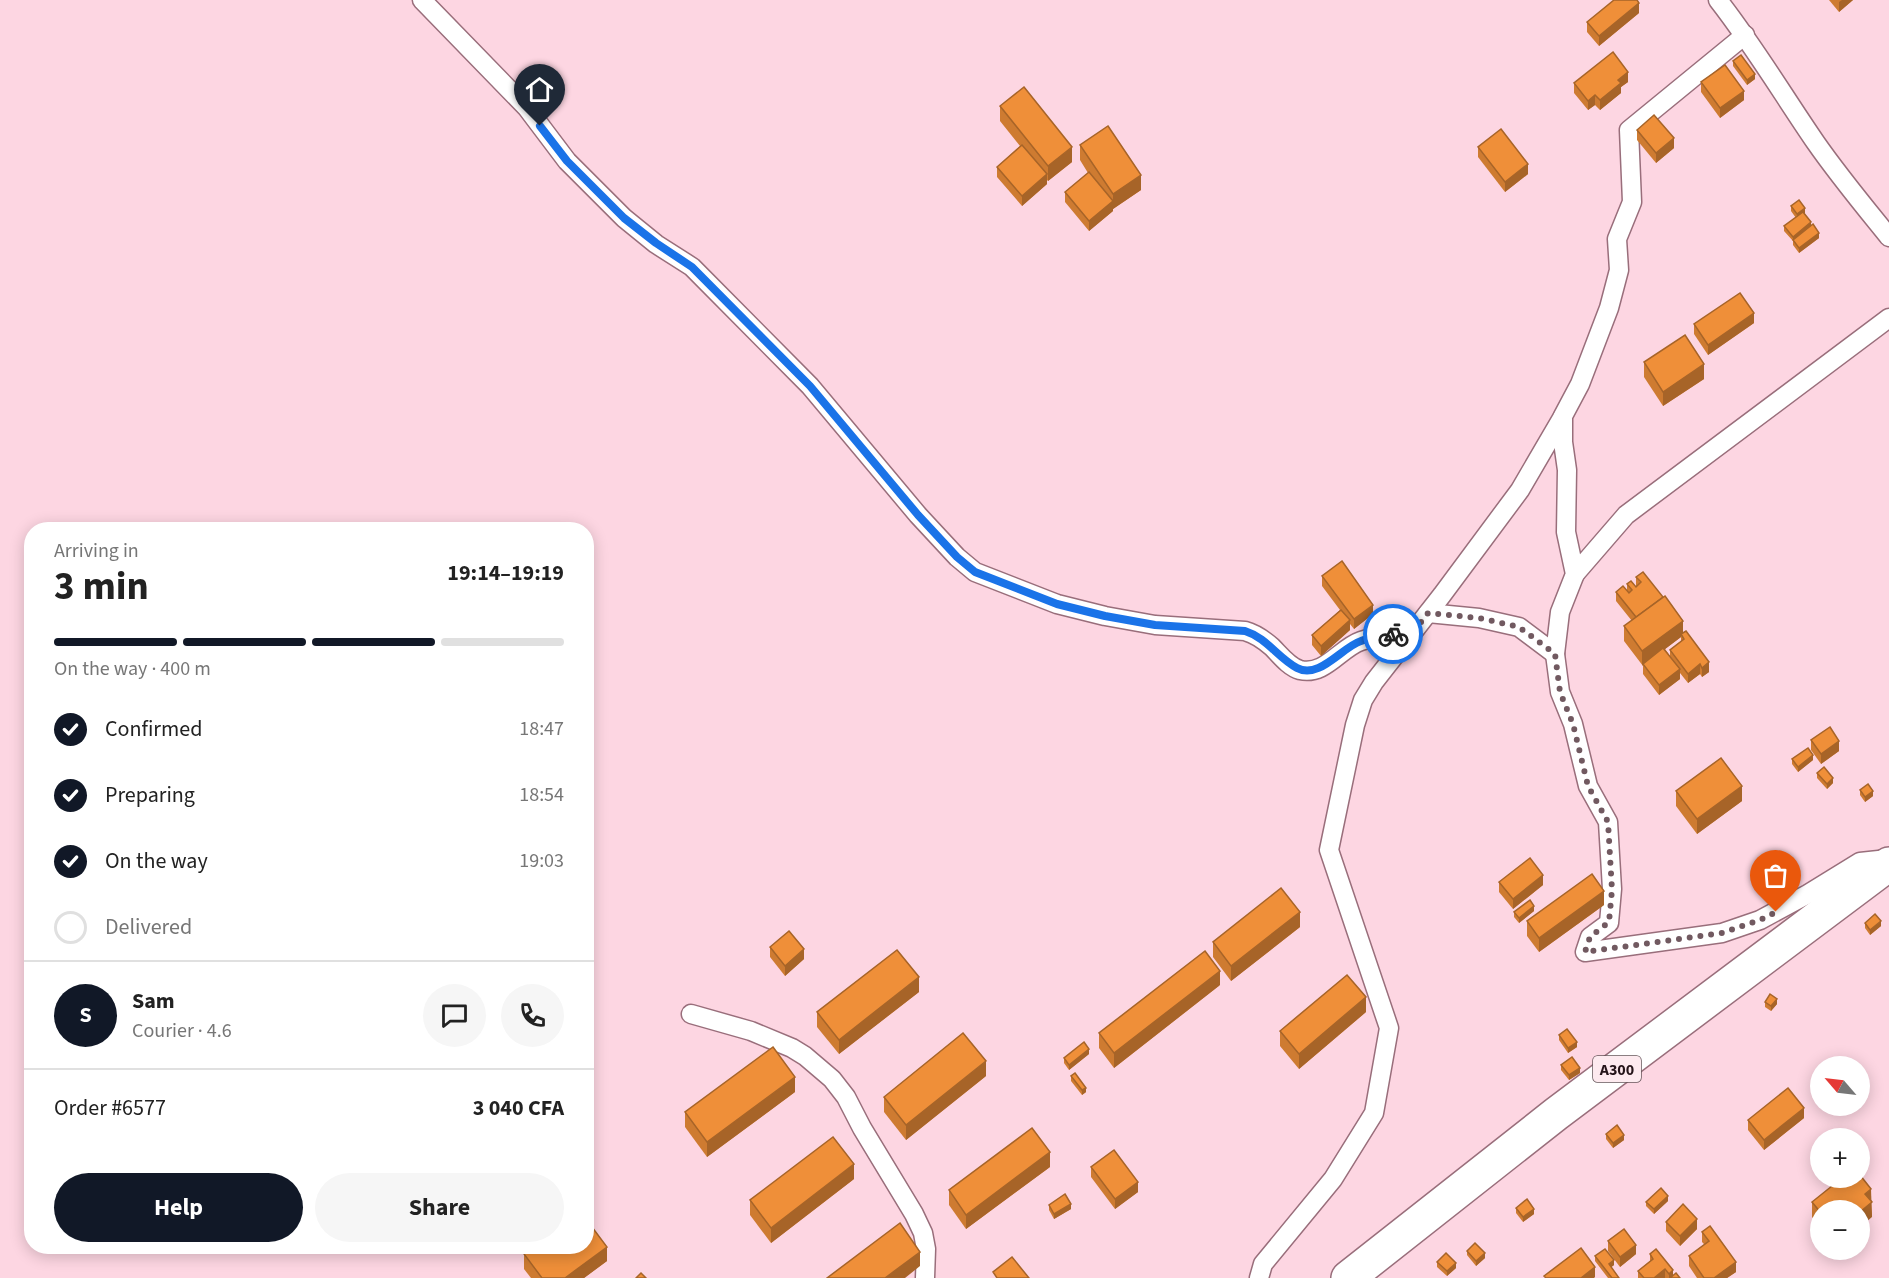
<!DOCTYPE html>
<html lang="en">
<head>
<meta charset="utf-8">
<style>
	body { margin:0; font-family:"Source Sans 3",sans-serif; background:#f6f6f6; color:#222; height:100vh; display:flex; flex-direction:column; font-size:22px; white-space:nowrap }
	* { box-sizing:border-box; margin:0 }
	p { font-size:20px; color:#767676 }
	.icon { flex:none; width:33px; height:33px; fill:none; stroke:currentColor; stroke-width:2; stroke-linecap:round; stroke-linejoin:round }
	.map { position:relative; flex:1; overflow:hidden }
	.sheet { position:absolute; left:24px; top:522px; width:570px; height:732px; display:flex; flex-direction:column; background:#fff; border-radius:24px; box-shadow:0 3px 15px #0003 }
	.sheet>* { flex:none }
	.needle { width:39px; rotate:298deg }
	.tools { position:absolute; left:1810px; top:1056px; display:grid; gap:12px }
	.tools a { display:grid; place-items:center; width:60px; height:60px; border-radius:50%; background:#fff; box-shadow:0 3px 15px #0003; font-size:30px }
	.pin { position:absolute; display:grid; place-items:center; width:51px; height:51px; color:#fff; margin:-62px -26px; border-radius:50% 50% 50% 0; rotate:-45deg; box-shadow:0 0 6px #0007 }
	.pin .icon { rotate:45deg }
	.courier { position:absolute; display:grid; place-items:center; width:60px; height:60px; margin:-30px; border:4px solid #1a73e8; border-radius:50%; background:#fff; color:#222; box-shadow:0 2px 8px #0007 }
	.summary em { font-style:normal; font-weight:700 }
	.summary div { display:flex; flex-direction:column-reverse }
	.summary { display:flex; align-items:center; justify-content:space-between; height:102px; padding:0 30px }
	h1 { font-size:39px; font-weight:700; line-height:45px }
	.bar { display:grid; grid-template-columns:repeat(4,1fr); gap:9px 6px; align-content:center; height:72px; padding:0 30px }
	.bar i { height:8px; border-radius:4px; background:#e0e0e0 }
	.bar .on { background:#111827 }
	.bar p { grid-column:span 4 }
	.line { display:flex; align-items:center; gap:15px; padding:0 30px; border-top:2px solid #e0e0e0 }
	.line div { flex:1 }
	.round { display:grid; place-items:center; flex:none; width:63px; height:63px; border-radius:32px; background:#f6f6f6 }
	ol { padding:0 30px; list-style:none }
	li { display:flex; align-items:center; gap:18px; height:66px }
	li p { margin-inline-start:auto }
	li .icon { padding:6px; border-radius:50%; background:#111827; color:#fff; stroke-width:4 }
	li:last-child { color:#767676 }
	li i { width:33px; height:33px; border:3px solid #e0e0e0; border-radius:50% }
	.primary-button { display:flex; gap:12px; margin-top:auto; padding:12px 30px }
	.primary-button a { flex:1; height:69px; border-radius:36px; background:#111827; color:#fff; font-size:24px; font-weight:700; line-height:69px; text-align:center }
	.primary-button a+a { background:#f6f6f6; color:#222 }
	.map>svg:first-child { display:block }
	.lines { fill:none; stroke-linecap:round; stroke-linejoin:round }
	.street-casing { stroke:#996e7b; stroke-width:21 }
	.highway-casing { stroke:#996e7b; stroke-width:36 }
	.street { stroke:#fff; stroke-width:18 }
	.highway { stroke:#fff; stroke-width:33 }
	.wall { fill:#ce7b31; fill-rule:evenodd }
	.shaded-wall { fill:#a76428 }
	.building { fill:#ef8f39; stroke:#a76428; stroke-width:1.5 }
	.done { stroke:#715960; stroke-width:6; stroke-dasharray:0 10.8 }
	.route { stroke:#1a73e8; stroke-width:8 }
	.labels { text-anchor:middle; stroke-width:6; stroke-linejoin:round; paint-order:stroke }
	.shield { fill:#fdeaef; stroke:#66555a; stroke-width:1.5 }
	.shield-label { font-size:16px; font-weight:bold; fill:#25151a }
</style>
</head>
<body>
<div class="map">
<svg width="1889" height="1278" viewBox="0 0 1889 1278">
	<rect width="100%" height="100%" fill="#fdd6e2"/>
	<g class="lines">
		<defs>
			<g id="street">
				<path d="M422,0L527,108L567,161L624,218L656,244L692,267L810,386L918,515L957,557L975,572L1057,604L1105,616L1155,625L1245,631C1256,634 1264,640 1272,647C1280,655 1289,667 1300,670C1325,676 1340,648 1361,641C1378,635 1397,633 1415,629"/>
				<path d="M1718,0C1754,46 1783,95 1816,143C1839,176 1864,206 1889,237"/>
				<path d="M1745,35L1629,130L1632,202L1617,239L1619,270L1609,308L1580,384L1563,416V442L1567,470L1566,532L1575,574L1560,612L1555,654L1560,692L1573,724L1588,786L1608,822L1612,889L1609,923L1590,937L1585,952L1722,933L1760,920L1808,894L1860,862L1888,859"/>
				<path d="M1575,574L1626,515L1889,318"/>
				<path d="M1428,613L1479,618L1519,627L1555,654"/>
				<path d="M691,1014L751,1031L792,1048L805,1056L832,1079L846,1097L862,1128L914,1214L923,1233L926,1249L925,1278"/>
				<path d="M1259,1278L1263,1264L1333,1179L1374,1113L1389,1028L1329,850L1355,725L1363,700L1374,682L1442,595L1520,490L1562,418"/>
			</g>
			<path id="highway" d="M1348,1278L1556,1114L1889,864"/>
		</defs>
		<!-- street casing -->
		<use href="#street" class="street-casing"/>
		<!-- highway casing -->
		<use href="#highway" class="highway-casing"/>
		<!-- street -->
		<use href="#street" class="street"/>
		<!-- highway -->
		<use href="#highway" class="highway"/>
	</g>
	<!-- wall -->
	<g class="wall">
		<path d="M1829,0H1853L1839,12Z"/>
		<path d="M1639,13L1599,46L1587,32V22Z"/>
		<path d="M1733,61L1755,79L1747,85L1733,66Z"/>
		<path d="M1628,82L1621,87V93L1600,110L1595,105L1588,110L1574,93V83Z"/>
		<path d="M1701,82L1744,100L1720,118L1701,92Z"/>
		<path d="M1000,106L1072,162L1048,181L1047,180V184L1022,206L997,177V167L1020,146L1000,121Z"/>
		<path d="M1637,130L1674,148L1656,163L1637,140Z"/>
		<path d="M1080,145L1141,190L1113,209V211L1089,231L1065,202V192L1088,173L1080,160Z"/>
		<path d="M1478,147L1528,174L1505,192L1478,157Z"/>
		<path d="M1791,206L1804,213L1819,238L1799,253L1793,245V241L1784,231V226L1796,218L1791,211Z"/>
		<path d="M1754,323L1708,355L1694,334V324Z"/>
		<path d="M1644,362L1704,379L1663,406L1644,377Z"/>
		<path d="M1322,576L1373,614L1354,629L1350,624V630L1321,656L1312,645V635L1340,610L1322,586Z"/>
		<path d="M1636,577L1683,633L1709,672L1702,677L1700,674L1688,683L1680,673V679L1659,695L1643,674V666L1624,641V626L1632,621L1616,601V592L1627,591V584L1636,587ZM1681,637V641L1670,650V656L1665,649Z"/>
		<path d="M1811,740L1839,751L1821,764L1811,750Z"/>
		<path d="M1792,759L1813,760L1798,772L1792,764Z"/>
		<path d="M1817,773L1833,783L1827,789L1817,778Z"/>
		<path d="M1860,790L1873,796L1865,802L1860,795Z"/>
		<path d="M1676,791L1742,801L1697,834L1676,806Z"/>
		<path d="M1499,882L1543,885L1513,909L1499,892Z"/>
		<path d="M1604,905L1539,952L1527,936V921Z"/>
		<path d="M1534,911L1519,923L1514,917V912Z"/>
		<path d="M1865,923L1881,926L1870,935L1865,928Z"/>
		<path d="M1300,927L1231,981L1213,957V942Z"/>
		<path d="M770,947L804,959L785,976L770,957Z"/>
		<path d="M1220,985L1114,1068L1099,1048V1033Z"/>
		<path d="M919,992L839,1054L817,1027V1012Z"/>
		<path d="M1765,1002L1777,1004L1771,1011L1765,1007Z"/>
		<path d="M1366,1012L1299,1069L1280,1046V1031Z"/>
		<path d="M1559,1035L1577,1047L1568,1053L1559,1040Z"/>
		<path d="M1089,1054L1069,1070L1064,1063V1058Z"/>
		<path d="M1561,1065L1580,1073L1569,1080L1561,1070Z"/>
		<path d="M986,1076L906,1140L884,1112V1097Z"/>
		<path d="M1071,1076L1086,1092L1082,1095L1071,1081Z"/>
		<path d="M795,1092L707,1157L685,1127V1112Z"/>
		<path d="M1804,1118L1764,1150L1748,1130V1120Z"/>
		<path d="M1606,1134L1624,1140L1613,1148L1606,1139Z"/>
		<path d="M1050,1167L966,1229L949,1205V1190Z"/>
		<path d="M1091,1167L1138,1192L1115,1209L1091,1177Z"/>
		<path d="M854,1179L771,1243L750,1215V1200Z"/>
		<path d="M1668,1201L1654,1214L1646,1206V1202Z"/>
		<path d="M1871,1201L1872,1217L1860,1210H1821V1228L1812,1217V1202Z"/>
		<path d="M1049,1205L1071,1209L1054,1219L1049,1210Z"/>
		<path d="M1516,1208L1534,1214L1523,1222L1516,1213Z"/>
		<path d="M1666,1222L1697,1229L1680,1246L1666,1231Z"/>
		<path d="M1702,1232L1736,1272L1727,1278H1697L1689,1266V1256L1705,1245L1702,1242Z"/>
		<path d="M1608,1241L1636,1254L1620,1267L1608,1251Z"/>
		<path d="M1467,1251L1485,1258L1476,1266L1467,1255Z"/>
		<path d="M524,1254L607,1261L584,1278H531L524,1269Z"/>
		<path d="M1650,1254L1673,1275L1680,1278H1638V1271L1650,1261Z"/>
		<path d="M1595,1256L1614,1265L1611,1267L1619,1278H1608L1595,1261Z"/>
		<path d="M1437,1262L1456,1268L1447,1276L1437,1267Z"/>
	</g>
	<!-- shaded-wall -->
	<g class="shaded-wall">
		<path d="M1842,0H1853L1839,12V2Z"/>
		<path d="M1639,3V13L1599,46V36Z"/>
		<path d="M1628,72V82L1621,87V93L1600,110V100L1618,80Z"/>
		<path d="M1755,74V79L1747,85V80Z"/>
		<path d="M1744,91V100L1720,118V108Z"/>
		<path d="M1595,95V105L1588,110V101Z"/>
		<path d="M1674,138V148L1656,163V153Z"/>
		<path d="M1072,147V162L1048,181V166Z"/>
		<path d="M1528,164V174L1505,192V182Z"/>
		<path d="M1047,174V184L1022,206V196Z"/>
		<path d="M1141,175V190L1113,209V194Z"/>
		<path d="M1113,201V211L1089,231V221Z"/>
		<path d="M1805,208V213L1797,219V214Z"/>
		<path d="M1811,222V227L1793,240V242V237Z"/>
		<path d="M1819,233V238L1799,253V248Z"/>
		<path d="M1754,313V323L1708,355V345Z"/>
		<path d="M1704,364V379L1663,406V392Z"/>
		<path d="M1373,605V614L1354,629V619Z"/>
		<path d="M1350,620V630L1321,656V646Z"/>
		<path d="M1683,621V635L1681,634V637L1644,665L1643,664L1642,666V651Z"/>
		<path d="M1709,662V672L1702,677V668Z"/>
		<path d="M1700,664V674L1688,683V674Z"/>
		<path d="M1680,669V679L1659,695V685Z"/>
		<path d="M1839,741V751L1821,764V754Z"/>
		<path d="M1813,755V760L1798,772V767Z"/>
		<path d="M1833,778V783L1827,789V784Z"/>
		<path d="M1742,786V801L1697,834V819Z"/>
		<path d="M1873,791V796L1865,802V797Z"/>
		<path d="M1543,875V885L1513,909V899Z"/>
		<path d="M1604,891V905L1539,952V938Z"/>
		<path d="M1534,906V911L1519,923V918Z"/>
		<path d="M1300,912V927L1231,981V966Z"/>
		<path d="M1881,921V926L1870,935V930Z"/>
		<path d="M804,949V959L785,976V966Z"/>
		<path d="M1220,971V985L1114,1068V1053Z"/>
		<path d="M919,977V992L839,1054V1040Z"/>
		<path d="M1366,997V1012L1299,1069V1054Z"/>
		<path d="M1777,999V1004L1771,1011V1006Z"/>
		<path d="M1577,1042V1047L1568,1053V1048Z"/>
		<path d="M1089,1049V1054L1069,1070V1065Z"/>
		<path d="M986,1061V1076L906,1140V1125Z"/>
		<path d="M1580,1068V1073L1569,1080V1075Z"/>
		<path d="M795,1077V1092L707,1157V1142Z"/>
		<path d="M1086,1088V1092L1082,1095V1090Z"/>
		<path d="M1804,1108V1118L1764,1150V1140Z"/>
		<path d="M1624,1135V1140L1613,1148V1143Z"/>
		<path d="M1050,1152V1167L966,1229V1215Z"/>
		<path d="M854,1164V1179L771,1243V1228Z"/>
		<path d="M1138,1182V1192L1115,1209V1199Z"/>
		<path d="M1871,1189L1872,1217L1860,1227V1212L1865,1194Z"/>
		<path d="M1668,1196V1201L1654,1214V1209Z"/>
		<path d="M1071,1204V1209L1054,1219V1214Z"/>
		<path d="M1853,1204V1210H1846V1209Z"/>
		<path d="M1534,1209V1214L1523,1222V1217Z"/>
		<path d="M1697,1219V1229L1680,1246V1236Z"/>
		<path d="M1636,1245V1254L1620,1267V1257Z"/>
		<path d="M607,1247V1261L584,1278H565Z"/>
		<path d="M920,1252V1266L905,1278H885Z"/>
		<path d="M1485,1253V1258L1476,1266V1261Z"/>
		<path d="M1614,1260V1265L1609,1269V1264Z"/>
		<path d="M1736,1262V1272L1727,1278H1714Z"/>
		<path d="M1456,1263V1268L1447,1276V1271Z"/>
		<path d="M1595,1267V1277L1594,1278H1581Z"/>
		<path d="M1665,1269V1278H1654Z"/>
		<path d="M1673,1270V1278H1669V1274Z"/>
	</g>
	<!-- building -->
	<g class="building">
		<path d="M1614,0H1637L1639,3L1599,36L1587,22Z"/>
		<path d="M1613,52L1628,72L1618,80L1621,83L1600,100L1595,95L1588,101L1574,83Z"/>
		<path d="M1741,55L1755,74L1747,80L1733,61Z"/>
		<path d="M1725,65L1744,91L1720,108L1701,82Z"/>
		<path d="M1024,87L1072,147L1048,166L1000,106Z"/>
		<path d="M1654,115L1674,138L1656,153L1637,130Z"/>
		<path d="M1108,126L1141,175L1113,194L1080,145Z"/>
		<path d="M1501,129L1528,164L1505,182L1478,147Z"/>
		<path d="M1022,145L1047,174L1022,196L997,167Z"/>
		<path d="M1089,172L1113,201L1089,221L1065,192Z"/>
		<path d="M1799,200L1805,208L1797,214L1791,206Z"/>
		<path d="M1803,212L1811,222L1793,237L1784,226Z"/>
		<path d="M1813,224L1819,233L1799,248L1793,240Z"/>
		<path d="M1740,293L1754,313L1708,345L1694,324Z"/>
		<path d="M1685,335L1704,364L1663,392L1644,362Z"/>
		<path d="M1342,561L1373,605L1354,619L1322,576Z"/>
		<path d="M1643,572L1663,597L1636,617L1616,592L1623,586L1629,593L1632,590L1627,584L1631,581L1636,587L1641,582L1636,577Z"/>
		<path d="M1665,596L1683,621L1642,651L1624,626Z"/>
		<path d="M1341,610L1350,620L1321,646L1312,635Z"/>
		<path d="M1686,631L1709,662L1702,668L1700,664L1688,674L1670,650L1684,639L1681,634Z"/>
		<path d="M1663,648L1680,669L1659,685L1643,664Z"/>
		<path d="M1830,727L1839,741L1821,754L1811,740Z"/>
		<path d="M1808,748L1813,755L1798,767L1792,759Z"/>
		<path d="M1721,758L1742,786L1697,819L1676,791Z"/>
		<path d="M1824,767L1833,778L1827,784L1817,773Z"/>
		<path d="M1868,784L1873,791L1865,797L1860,790Z"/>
		<path d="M1530,858L1543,875L1513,899L1499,882Z"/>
		<path d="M1592,874L1604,891L1539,938L1527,921Z"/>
		<path d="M1281,888L1300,912L1231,966L1213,942Z"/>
		<path d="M1530,900L1534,906L1519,918L1514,912Z"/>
		<path d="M1875,914L1881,921L1870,930L1865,923Z"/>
		<path d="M789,931L804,949L785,966L770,947Z"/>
		<path d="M897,950L919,977L839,1040L817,1012Z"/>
		<path d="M1205,951L1220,971L1114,1053L1099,1033Z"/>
		<path d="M1347,975L1366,997L1299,1054L1280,1031Z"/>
		<path d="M1770,994L1777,999L1771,1006L1765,1002Z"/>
		<path d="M1567,1029L1577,1042L1568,1048L1559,1035Z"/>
		<path d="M963,1033L986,1061L906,1125L884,1097Z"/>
		<path d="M1084,1042L1089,1049L1069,1065L1064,1058Z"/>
		<path d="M773,1047L795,1077L707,1142L685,1112Z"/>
		<path d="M1572,1057L1580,1068L1569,1075L1561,1065Z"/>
		<path d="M1075,1073L1086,1088L1082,1090L1071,1076Z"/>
		<path d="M1788,1088L1804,1108L1764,1140L1748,1120Z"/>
		<path d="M1617,1125L1624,1135L1613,1143L1606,1134Z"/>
		<path d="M1032,1128L1050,1152L966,1215L949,1190Z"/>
		<path d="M833,1137L854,1164L771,1228L750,1200Z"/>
		<path d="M1114,1150L1138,1182L1115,1199L1091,1167Z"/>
		<path d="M1860,1175L1871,1189L1865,1194L1872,1202L1860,1212V1210H1858L1853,1204L1846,1209L1847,1210H1821V1213L1812,1202L1842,1178H1860Z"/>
		<path d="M1661,1188L1668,1196L1654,1209L1646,1202Z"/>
		<path d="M1065,1194L1071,1204L1054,1214L1049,1205Z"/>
		<path d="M1527,1199L1534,1209L1523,1217L1516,1208Z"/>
		<path d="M1683,1204L1697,1219L1680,1236L1666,1222Z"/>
		<path d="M586,1219L607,1247L565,1278H542L524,1254L534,1246H586Z"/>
		<path d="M900,1223L920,1252L885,1278H827Z"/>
		<path d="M1710,1226L1736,1262L1714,1278H1704L1689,1256L1709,1241L1702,1232Z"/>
		<path d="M1624,1229L1636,1245L1620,1257L1608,1241Z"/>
		<path d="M1475,1243L1485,1253L1476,1261L1467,1251Z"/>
		<path d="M1581,1248L1595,1267L1581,1278H1546L1544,1276Z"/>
		<path d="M1605,1249L1614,1260L1609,1264L1619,1278H1612L1595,1256Z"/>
		<path d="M1656,1249L1673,1270L1669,1274L1665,1269L1654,1278H1644L1638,1271L1653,1259L1650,1254Z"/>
		<path d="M1446,1253L1456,1263L1447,1271L1437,1262Z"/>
		<path d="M1012,1257L1029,1278H997L993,1272Z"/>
		<path d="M641,1273L646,1278H636Z"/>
		<path d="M1676,1273L1680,1278H1670Z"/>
	</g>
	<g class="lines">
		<!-- done -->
		<path class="done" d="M1393,634L1415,630L1428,613L1479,618L1519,627L1555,654L1560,692L1573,724L1588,786L1608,822L1612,890L1609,922L1590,937L1585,952L1722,933L1760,920L1776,912"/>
		<!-- route -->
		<path class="route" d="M540,126L567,161L624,218L656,243L692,267L810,386L918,515L957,557L975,572L1057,604L1105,616L1155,625L1245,631C1267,638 1277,657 1297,668C1319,680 1342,647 1361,641C1371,637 1383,636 1393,634"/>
	</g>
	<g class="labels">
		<!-- shield labels -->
		<rect class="shield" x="1593" y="1056" width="48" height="26" rx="4.5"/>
		<g class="shield-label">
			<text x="1617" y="1075">A300</text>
		</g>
	</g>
</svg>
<div class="tools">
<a><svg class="needle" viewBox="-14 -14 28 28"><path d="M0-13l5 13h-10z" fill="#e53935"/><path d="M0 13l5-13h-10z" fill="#767676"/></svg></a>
<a>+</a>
<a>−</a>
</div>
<div class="pin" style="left:1776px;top:912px;background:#ea580c"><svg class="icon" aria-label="bag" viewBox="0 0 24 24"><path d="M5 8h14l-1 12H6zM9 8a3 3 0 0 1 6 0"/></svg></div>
<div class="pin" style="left:540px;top:126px;background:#1f2937"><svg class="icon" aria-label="home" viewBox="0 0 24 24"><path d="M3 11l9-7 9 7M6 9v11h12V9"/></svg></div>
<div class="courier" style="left:1393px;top:634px"><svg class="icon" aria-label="bike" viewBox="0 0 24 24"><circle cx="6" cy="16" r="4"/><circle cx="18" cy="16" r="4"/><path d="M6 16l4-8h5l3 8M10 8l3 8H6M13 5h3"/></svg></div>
<section class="sheet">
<div class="summary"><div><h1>3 min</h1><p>Arriving in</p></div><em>19:14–19:19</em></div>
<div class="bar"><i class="on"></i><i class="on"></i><i class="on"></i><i></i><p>On the way · 400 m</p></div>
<ol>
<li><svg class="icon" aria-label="check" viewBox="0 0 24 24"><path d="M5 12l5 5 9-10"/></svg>Confirmed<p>18:47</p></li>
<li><svg class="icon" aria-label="check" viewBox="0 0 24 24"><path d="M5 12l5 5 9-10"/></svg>Preparing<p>18:54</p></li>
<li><svg class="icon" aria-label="check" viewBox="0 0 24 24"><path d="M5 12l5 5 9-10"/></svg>On the way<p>19:03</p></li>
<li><i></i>Delivered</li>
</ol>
<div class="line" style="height:108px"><b class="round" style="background:#111827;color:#fff">S</b><div><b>Sam</b><p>Courier · 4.6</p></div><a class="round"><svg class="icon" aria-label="chat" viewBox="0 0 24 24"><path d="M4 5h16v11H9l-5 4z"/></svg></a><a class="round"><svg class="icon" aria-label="phone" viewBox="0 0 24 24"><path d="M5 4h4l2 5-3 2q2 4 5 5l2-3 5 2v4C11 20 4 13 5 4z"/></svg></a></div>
<div class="line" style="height:78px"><div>Order #6577</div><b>3 040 CFA</b></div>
<div class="primary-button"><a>Help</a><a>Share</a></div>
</section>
</div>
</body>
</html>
